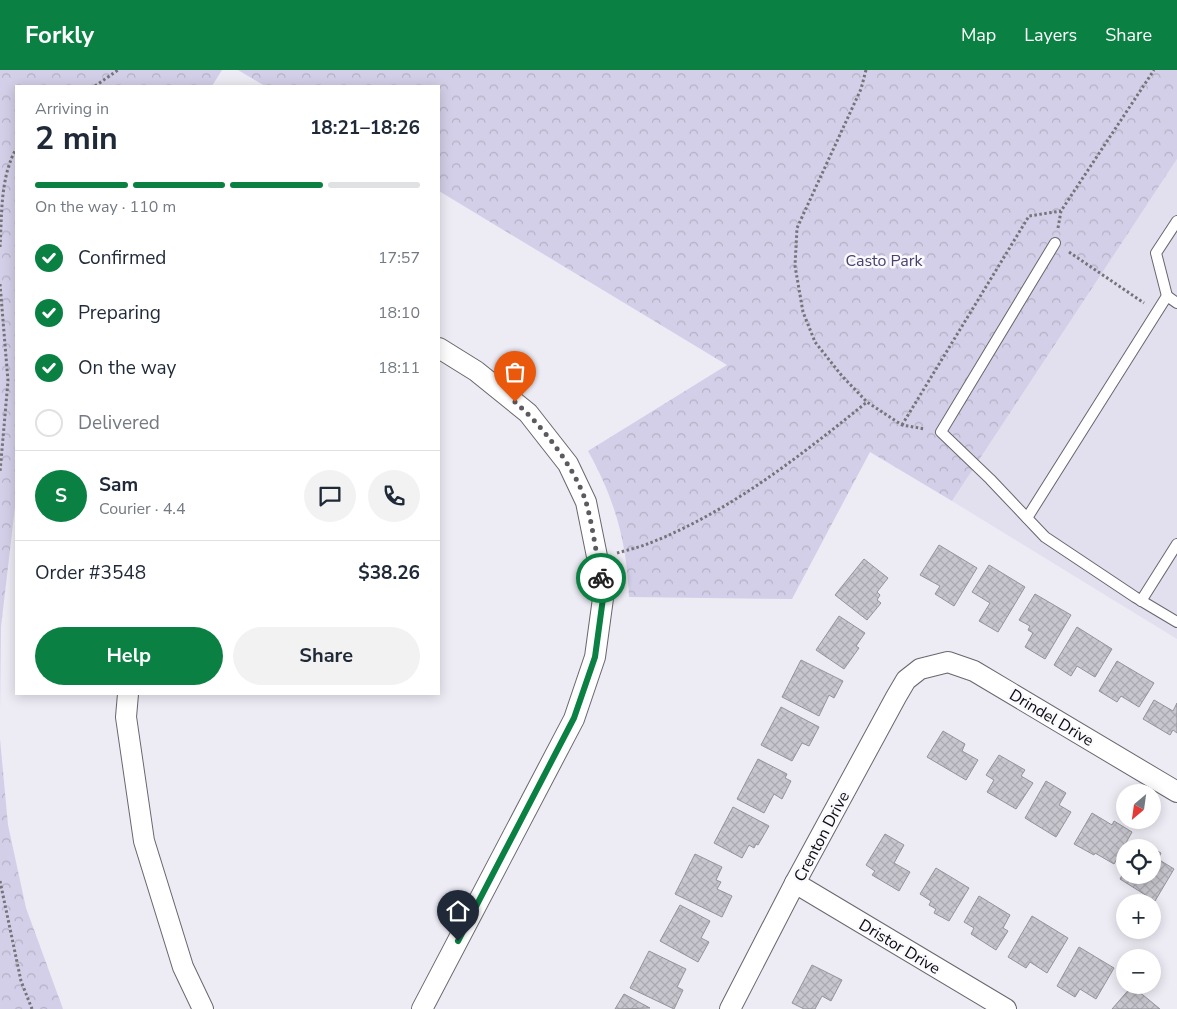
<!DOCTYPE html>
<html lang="en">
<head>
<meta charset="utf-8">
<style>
	body { margin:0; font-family:"Nunito Sans",sans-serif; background:#f2f2f3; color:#1f2937; height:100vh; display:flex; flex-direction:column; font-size:19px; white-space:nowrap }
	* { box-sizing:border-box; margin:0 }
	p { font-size:16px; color:#747a83 }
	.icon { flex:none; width:28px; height:28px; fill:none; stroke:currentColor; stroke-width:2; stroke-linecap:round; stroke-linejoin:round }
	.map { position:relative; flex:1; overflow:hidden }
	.details { position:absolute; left:15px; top:15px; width:425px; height:610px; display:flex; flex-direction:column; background:#fff; border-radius:0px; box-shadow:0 2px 12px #0003 }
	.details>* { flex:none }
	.needle { width:32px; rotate:209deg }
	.controls { position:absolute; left:1116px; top:714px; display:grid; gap:10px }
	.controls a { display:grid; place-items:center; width:45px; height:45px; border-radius:50%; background:#fff; box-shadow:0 2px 12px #0003; font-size:25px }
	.pin { position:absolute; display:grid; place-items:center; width:42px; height:42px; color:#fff; margin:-51px -21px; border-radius:50% 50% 50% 0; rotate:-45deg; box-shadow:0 0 5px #0007 }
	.pin .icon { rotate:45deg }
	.courier { position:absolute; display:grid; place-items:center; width:50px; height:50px; margin:-25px; border:4px solid #0b8043; border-radius:50%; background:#fff; color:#222; box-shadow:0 1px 6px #0007 }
	.overview em { font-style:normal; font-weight:700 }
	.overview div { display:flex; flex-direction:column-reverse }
	.overview { display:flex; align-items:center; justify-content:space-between; height:85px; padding:0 20px }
	h1 { font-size:32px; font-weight:700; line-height:38px }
	.bar { display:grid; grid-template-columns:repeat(4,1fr); gap:8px 5px; align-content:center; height:60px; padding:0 20px }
	.bar i { height:6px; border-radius:4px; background:#e0e1e3 }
	.bar .on { background:#0b8043 }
	.bar p { grid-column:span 4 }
	.line { display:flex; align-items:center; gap:12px; padding:0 20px; border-top:1px solid #e0e1e3 }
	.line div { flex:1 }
	.round { display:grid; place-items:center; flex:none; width:52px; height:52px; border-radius:26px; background:#f2f2f3 }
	ol { padding:0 20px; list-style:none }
	li { display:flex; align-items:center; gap:15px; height:55px }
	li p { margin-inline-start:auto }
	li .icon { padding:5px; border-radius:50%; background:#0b8043; color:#fff; stroke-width:4 }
	li:last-child { color:#747a83 }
	li i { width:28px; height:28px; border:2px solid #e0e1e3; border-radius:50% }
	.button { display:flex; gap:10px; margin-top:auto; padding:10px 20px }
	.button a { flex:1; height:58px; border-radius:30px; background:#0b8043; color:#fff; font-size:20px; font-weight:700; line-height:58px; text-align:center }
	.button a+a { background:#f2f2f3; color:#1f2937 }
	header { display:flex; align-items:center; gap:30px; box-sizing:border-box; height:70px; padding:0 25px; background:#0b8043; color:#fff }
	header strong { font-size:24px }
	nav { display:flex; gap:28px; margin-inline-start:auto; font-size:18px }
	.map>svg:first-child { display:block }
	.built { fill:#e2dfef }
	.park { fill:url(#park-crowns) }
	.building { fill:url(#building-cross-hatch); stroke:#94939a }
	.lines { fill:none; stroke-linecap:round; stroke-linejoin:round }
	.lane-casing { stroke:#68676e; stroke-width:12 }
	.street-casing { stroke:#68676e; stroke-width:22 }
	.path { stroke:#747479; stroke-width:3; stroke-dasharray:2.5 2.5; stroke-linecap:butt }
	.lane { stroke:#fff; stroke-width:10 }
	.street { stroke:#fff; stroke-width:20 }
	.done { stroke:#5b5a5e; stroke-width:5; stroke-dasharray:0 9 }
	.route { stroke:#0b8043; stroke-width:6 }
	.labels { text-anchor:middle; stroke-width:5; stroke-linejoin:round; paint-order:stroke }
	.park-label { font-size:16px; fill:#4b416c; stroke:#faf9fe }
	.street-label { font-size:16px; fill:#0c0c0e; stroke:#faf9fe }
</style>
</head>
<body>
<header>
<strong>Forkly</strong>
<nav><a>Map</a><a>Layers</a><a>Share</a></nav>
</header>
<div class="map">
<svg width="1177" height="939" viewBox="0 0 1177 939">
	<defs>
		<pattern id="park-crowns" width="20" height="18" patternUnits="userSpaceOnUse" patternTransform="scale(1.25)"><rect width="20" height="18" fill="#d3cfe8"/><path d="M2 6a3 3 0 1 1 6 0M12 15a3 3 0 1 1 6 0" fill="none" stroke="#b4b1c6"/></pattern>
		<pattern id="building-cross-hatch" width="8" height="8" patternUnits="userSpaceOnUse" patternTransform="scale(1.25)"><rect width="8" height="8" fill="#c7c6ce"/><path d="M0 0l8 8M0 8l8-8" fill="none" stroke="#aaa9b0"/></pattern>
	</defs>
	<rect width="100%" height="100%" fill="#edebf4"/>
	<!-- built -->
	<path class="built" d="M1177,89V569L952,431Z"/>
	<!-- park -->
	<g class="park">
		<path d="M0,0H222L212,16H16V428L1,557L0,641Z"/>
		<path d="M238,0H1177V89L952,431L870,382L792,529L629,527C627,473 615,429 588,381L727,295L439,121V16H265Z"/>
		<path d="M0,669L8,755L26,838L63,939H0Z"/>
	</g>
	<!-- building -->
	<g class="building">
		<path d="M939,475L977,498L954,536L935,524L940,516L920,505Z"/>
		<path d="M864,489L888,508L877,522L880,525L877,530L881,533L867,550L835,525Z"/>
		<path d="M989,495L1025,517L998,562L979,551L990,533L972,522Z"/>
		<path d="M1035,524L1071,545L1045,589L1025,577L1033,563L1028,560L1030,556L1019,550Z"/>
		<path d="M839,546L865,563L856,576L859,578L844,599L816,580Z"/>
		<path d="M1077,557L1112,579L1095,607L1077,596L1071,606L1054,595Z"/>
		<path d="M801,590L843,611L834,628L829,625L819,646L782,627Z"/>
		<path d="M1117,591L1154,613L1139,637L1121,626L1117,632L1099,621Z"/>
		<path d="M1154,630L1173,641L1177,633V663L1173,660L1170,665L1143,649Z"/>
		<path d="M781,637L819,657L809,676L802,673L792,691L761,675Z"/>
		<path d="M943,661L965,674L962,681L978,690L966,710L927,687Z"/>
		<path d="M999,685L1025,700L1021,706L1033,713L1016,739L987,722L994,710L986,705Z"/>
		<path d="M758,689L787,704L785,708L791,711L782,729L774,724L764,743L737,729Z"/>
		<path d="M1046,711L1066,723L1059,735L1071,742L1056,767L1025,748Z"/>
		<path d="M733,737L769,756L758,775L756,774L754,778L749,775L742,788L714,773Z"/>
		<path d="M1092,743L1112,755L1114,751L1132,762L1114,794L1095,783L1094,785L1074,774Z"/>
		<path d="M885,764L904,775L894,793L910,802L899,821L872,805L875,801L866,795Z"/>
		<path d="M1152,778L1161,783L1158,789L1174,799L1155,831L1120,809L1125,800V805H1152Z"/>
		<path d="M695,784L722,797L716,810L721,812L717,819L732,826L722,847L675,824Z"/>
		<path d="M936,798L969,818L949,851L934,843L936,839L929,835L931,831L920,824Z"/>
		<path d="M979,826L1010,845L1003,858L1008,861L996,880L971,864L974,858L964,852Z"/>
		<path d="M680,835L710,851L701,868L709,872L698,892L660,871Z"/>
		<path d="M1032,846L1068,868L1047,903L1030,892L1026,898L1008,887Z"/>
		<path d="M1079,877L1114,898L1096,929L1080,919L1075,927L1057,916Z"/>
		<path d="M649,881L686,899L677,917L683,920L674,939L630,918Z"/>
		<path d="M812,895L842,910L831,931L822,926L815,939H804L792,933Z"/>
		<path d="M1132,916L1160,939H1112Z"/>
		<path d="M624,924L650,938L615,939Z"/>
	</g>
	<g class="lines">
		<defs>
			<g id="lane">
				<path d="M1055,173L941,362L990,409L1045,467L1135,527L1177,552"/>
				<path d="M1167,226L1156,183L1177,151"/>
				<path d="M1027,448L1167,226L1177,233"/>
				<path d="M1141,531L1177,474"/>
			</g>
			<g id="street">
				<path d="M128,624L126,647L144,771L183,897L203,939"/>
				<path d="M795,813L1006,939"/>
				<path d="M422,939L574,649L595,587L604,521L586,432L568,394L528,343L476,301L439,278"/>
				<path d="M730,939L795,813L896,627L906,610L920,599L948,592L974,601L1177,722"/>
			</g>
		</defs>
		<!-- lane casing -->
		<use href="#lane" class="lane-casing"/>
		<!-- street casing -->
		<use href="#street" class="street-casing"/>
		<!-- path -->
		<g class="path">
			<path d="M866,0L861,19L797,158L795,196L803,242L815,272L842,306L867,332L902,355L925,359"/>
			<path d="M95,16L118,0"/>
			<path d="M1058,158L1061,141L1154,0"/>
			<path d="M0,177C2,145 0,108 16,79"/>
			<path d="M1069,182L1144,233"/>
			<path d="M0,214L8,311L0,402"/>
			<path d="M902,355L1029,146L1061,141"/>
			<path d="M617,483C628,480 640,477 650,473C731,441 800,386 867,332"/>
			<path d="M0,811L21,911L32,939"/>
		</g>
		<!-- lane -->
		<use href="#lane" class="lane"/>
		<!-- street -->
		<use href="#street" class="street"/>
	</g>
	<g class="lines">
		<!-- done -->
		<path class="done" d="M515,332C542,355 575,398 586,432C593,457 596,483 601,508"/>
		<!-- route -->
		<path class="route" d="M458,871L574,648L595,587L604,521L601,508"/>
	</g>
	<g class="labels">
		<!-- park labels -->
		<g class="park-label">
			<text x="884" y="196">Casto Park</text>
		</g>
		<!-- street labels -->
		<g class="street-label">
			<text transform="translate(1052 647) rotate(31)" y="6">Drindel Drive</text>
			<text transform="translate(821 766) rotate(-62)" y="6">Crenton Drive</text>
			<text transform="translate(900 876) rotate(31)" y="6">Dristor Drive</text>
		</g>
	</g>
</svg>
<div class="controls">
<a><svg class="needle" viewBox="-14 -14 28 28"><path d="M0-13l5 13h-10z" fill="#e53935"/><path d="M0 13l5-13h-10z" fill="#747a83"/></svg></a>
<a><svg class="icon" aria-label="locate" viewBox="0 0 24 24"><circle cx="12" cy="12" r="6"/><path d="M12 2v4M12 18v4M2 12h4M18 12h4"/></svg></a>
<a>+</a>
<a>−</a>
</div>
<div class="pin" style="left:515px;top:332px;background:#ea580c"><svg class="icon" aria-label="bag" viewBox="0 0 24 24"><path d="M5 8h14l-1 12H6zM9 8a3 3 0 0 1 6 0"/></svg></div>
<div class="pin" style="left:458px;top:871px;background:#1f2937"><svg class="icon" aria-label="home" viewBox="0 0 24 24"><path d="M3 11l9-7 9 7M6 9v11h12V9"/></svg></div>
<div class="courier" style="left:601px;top:508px"><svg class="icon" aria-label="bike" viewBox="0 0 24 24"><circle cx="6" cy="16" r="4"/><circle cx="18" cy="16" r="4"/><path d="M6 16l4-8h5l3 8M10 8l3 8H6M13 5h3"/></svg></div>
<section class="details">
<div class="overview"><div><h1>2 min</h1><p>Arriving in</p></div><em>18:21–18:26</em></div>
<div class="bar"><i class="on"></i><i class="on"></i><i class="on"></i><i></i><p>On the way · 110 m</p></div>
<ol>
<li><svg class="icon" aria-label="check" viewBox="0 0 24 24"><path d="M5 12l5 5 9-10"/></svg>Confirmed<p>17:57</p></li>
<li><svg class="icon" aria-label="check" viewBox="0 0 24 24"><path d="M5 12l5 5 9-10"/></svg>Preparing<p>18:10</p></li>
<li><svg class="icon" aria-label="check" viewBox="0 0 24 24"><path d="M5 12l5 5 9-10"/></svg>On the way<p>18:11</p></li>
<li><i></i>Delivered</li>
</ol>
<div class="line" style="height:90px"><b class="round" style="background:#0b8043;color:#fff">S</b><div><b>Sam</b><p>Courier · 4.4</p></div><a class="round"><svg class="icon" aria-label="chat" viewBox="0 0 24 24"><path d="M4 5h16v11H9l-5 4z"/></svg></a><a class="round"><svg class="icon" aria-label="phone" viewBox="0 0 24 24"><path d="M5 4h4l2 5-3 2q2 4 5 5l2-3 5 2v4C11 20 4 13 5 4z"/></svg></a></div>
<div class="line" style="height:65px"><div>Order #3548</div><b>$38.26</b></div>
<div class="button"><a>Help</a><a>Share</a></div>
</section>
</div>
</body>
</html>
